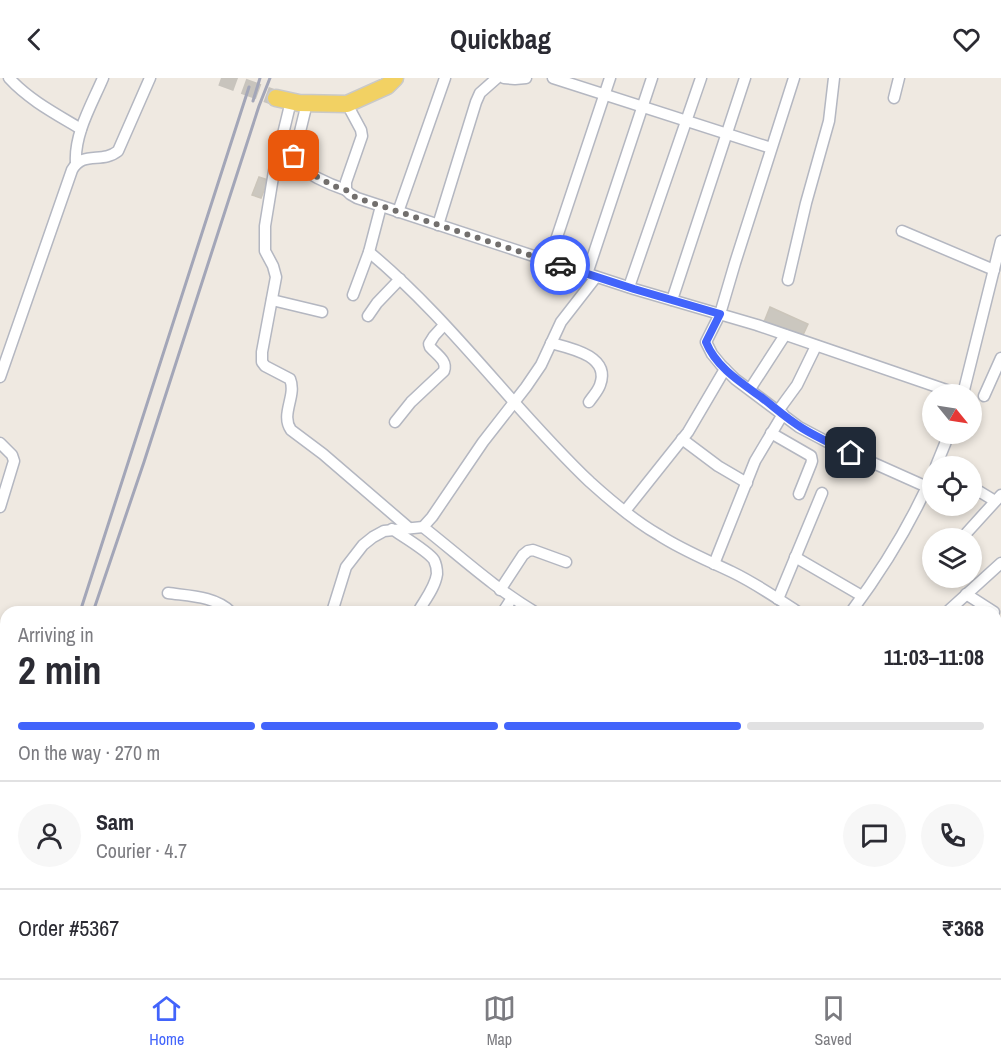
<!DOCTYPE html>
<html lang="en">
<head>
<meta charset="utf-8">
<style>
	body { margin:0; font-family:"Archivo Narrow",sans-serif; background:#f7f7f7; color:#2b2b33; height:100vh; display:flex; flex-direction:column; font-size:22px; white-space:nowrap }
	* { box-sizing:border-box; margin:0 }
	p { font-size:20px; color:#7c7c81 }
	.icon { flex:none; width:33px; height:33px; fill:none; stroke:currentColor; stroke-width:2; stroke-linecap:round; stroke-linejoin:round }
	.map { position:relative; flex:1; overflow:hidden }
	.side { position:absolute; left:0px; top:528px; width:1002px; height:372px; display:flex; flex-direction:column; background:#fff; border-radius:18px 18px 0 0; box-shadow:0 3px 9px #0003 }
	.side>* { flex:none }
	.needle { width:39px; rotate:120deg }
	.tools { position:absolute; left:922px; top:306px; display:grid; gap:12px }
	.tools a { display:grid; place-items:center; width:60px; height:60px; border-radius:50%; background:#fff; box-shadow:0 3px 9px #0003; font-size:30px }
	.pin { position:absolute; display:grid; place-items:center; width:51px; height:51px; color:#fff; margin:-26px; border-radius:12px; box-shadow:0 3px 9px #0006 }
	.courier { position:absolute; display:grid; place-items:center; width:60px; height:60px; margin:-30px; border:4px solid #4264fb; border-radius:50%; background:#fff; color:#222; box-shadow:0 2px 8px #0007 }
	.headline em { font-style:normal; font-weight:700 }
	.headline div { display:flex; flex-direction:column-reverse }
	.headline { display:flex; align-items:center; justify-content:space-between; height:102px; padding:0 18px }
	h1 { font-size:39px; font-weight:700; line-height:45px }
	.bar { display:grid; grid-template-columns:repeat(4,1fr); gap:9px 6px; align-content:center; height:72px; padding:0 18px }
	.bar i { height:8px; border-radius:4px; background:#e1e1e2 }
	.bar .selected { background:#4264fb }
	.bar p { grid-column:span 4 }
	.line { display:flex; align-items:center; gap:15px; padding:0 18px; border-top:2px solid #e1e1e2 }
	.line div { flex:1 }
	.round { display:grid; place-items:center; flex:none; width:63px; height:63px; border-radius:32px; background:#f7f7f7 }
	header { display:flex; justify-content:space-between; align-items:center; height:78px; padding:0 18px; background:#fff; font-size:27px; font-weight:700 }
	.tab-bar { display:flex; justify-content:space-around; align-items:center; height:84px; border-top:2px solid #e1e1e2; background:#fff; font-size:16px; color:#7c7c81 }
	.tab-bar a { display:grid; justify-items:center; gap:3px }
	.tab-bar .selected { color:#4264fb }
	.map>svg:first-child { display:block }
	.water { fill:#75cff0 }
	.building { fill:#cbc7bf; stroke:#cbc5ba; stroke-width:1.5 }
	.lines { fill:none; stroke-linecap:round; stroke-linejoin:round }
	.primary-tunnel { stroke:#c8c4bd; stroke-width:16; stroke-dasharray:16 8; stroke-linecap:butt }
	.street-casing { stroke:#b4b7c1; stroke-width:13 }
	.primary-casing { stroke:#c9c9c9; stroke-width:19 }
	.street { stroke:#fff; stroke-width:10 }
	.primary { stroke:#f2d163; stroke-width:16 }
	.rail { stroke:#a3a6b8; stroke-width:3 }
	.done { stroke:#726f6d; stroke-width:6; stroke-dasharray:0 10.8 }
	.route { stroke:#4264fb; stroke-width:8 }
</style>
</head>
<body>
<header><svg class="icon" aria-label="back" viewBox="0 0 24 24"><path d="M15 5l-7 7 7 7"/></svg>Quickbag<svg class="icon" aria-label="heart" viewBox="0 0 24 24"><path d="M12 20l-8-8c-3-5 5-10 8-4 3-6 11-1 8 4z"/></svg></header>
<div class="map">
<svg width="1001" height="900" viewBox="0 0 1001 900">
	<rect width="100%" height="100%" fill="#efe9e1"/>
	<!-- water -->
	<path class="water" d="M753,894H852L857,900H746Z"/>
	<!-- building -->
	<g class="building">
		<path d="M259,99L268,102L261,120L252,117Z"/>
		<path d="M770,229L808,246L802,259L764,244Z"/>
	</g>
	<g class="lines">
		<!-- primary-tunnel -->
		<path class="primary-tunnel" d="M221,0L276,20"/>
		<defs>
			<g id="street">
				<path d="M9,0C29,22 56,36 81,51"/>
				<path d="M504,0L515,1L526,0"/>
				<path d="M553,0L771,70"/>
				<path d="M794,0L735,185L720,236L706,264L712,276L721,287L735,301L799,349L833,367L927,409"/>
				<path d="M894,20L899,0"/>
				<path d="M291,23L274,93L265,148V173L273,188L276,199L262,274V284L265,288L290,301C297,318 280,336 291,352L323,376L409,450"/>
				<path d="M307,25L296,70L295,82C302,95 331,107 346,112"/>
				<path d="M347,26L361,52L362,58L346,104V112L350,116L357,120L634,211L757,247L958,316"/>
				<path d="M76,85C74,56 92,26 103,0"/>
				<path d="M398,134L445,0"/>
				<path d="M438,147L476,24L480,15L497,0"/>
				<path d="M902,153L994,192"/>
				<path d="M369,174C451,242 513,331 590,404C611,423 634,443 659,457C682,472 707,482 732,494C755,505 777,520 798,534"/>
				<path d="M549,183L610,0"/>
				<path d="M587,196L652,0"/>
				<path d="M788,202L806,125L829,43L834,0"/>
				<path d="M629,209L701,0"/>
				<path d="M353,217L369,174L381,128"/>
				<path d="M272,222L322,234"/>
				<path d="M672,222L745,0"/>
				<path d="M368,238L377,225L400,201"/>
				<path d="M551,265C570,270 611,278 600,307C598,313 593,318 589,324"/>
				<path d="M0,299L72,92C83,72 102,86 118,73L150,0"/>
				<path d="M750,311L785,257"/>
				<path d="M963,316L1001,163"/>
				<path d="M984,318L1001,280"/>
				<path d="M778,333L797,307L816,268"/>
				<path d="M395,344L411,324L444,293C448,283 436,276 430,269L429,266L434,258L444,247"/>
				<path d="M771,355L811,378L812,383L811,386L799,416"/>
				<path d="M682,361L718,388L747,405"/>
				<path d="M0,365L12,377L14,383L0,429"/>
				<path d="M936,388L949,356"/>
				<path d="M972,409L995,423"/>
				<path d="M625,433L688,354L725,291"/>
				<path d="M423,449C460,478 494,510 535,534"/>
				<path d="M392,451C402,458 428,473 434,482C436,486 437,492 437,496C435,510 424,523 418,534"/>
				<path d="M962,460L1001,417"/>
				<path d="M795,479L862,518"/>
				<path d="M714,486L755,383L783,336"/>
				<path d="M500,512L523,477L528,473L533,472L566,484"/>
				<path d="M168,515C189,518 215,518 231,534"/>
				<path d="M966,516L994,534"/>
				<path d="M778,521L822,415"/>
				<path d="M332,534L346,489L363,467L373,459L384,453L423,449L432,439L483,364L526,309L541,287L561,244L596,199"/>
				<path d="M503,534L512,520"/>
				<path d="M851,534C883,491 912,444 933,395"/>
				<path d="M947,534L1001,485"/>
				<path d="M996,593L1001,595"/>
				<path d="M996,650L1001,653"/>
				<path d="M996,689L1001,692"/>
				<path d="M584,894L590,900"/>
				<path d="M952,894L959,900"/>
				<path d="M66,900L68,894"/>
				<path d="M237,900L241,894"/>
				<path d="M364,900L366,894"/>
				<path d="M486,900L490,894"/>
				<path d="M654,900L660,894"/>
			</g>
			<path id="primary" d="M276,20L299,25L347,26L387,8L395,0"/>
		</defs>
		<!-- street casing -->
		<use href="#street" class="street-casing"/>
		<!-- primary casing -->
		<use href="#primary" class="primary-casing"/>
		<!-- street -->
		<use href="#street" class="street"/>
		<!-- primary -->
		<use href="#primary" class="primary"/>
		<!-- rail -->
		<g class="rail">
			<path d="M253,23L260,0"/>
			<path d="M80,534L249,9"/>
			<path d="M93,534L144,384L259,28L270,0"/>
			<path d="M0,775L6,757"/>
			<path d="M0,797L6,779"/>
			<path d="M0,819L6,801"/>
		</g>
	</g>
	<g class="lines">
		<!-- done -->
		<path class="done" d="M294,78L297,86L301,90L334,108L346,112L350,116L357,120L560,187"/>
		<!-- route -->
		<path class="route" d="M560,187L634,211L720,236L706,264C716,289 740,304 761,319C774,329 787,341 802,350C818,360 834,367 851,375"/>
	</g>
</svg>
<div class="tools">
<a><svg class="needle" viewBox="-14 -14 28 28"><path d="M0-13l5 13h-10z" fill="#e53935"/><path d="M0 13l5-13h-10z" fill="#7c7c81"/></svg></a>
<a><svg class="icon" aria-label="locate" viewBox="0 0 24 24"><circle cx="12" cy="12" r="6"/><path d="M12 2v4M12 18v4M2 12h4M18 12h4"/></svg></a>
<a><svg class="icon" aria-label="layers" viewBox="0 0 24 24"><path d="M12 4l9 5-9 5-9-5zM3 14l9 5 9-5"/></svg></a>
</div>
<div class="pin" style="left:294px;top:78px;background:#ea580c"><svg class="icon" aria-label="bag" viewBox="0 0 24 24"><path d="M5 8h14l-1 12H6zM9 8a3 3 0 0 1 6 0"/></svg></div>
<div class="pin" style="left:851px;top:375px;background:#1f2937"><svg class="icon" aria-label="home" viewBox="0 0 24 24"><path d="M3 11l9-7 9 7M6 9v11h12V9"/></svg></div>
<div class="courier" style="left:560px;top:187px"><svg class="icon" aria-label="car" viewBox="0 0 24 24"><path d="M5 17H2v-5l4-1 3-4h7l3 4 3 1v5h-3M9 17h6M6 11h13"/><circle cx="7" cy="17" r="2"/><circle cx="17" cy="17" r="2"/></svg></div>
<section class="side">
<div class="headline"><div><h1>2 min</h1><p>Arriving in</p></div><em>11:03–11:08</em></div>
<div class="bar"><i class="selected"></i><i class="selected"></i><i class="selected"></i><i></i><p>On the way · 270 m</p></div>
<div class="line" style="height:108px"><a class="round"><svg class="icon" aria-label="person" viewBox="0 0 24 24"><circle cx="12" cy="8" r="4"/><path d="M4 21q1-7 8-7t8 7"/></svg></a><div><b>Sam</b><p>Courier · 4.7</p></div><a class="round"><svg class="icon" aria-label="chat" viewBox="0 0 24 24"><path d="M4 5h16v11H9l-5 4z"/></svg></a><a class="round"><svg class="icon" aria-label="phone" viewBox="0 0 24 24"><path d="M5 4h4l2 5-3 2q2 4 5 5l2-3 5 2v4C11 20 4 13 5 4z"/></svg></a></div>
<div class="line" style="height:78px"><div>Order #5367</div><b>₹368</b></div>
</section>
</div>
<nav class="tab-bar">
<a class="selected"><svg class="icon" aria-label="home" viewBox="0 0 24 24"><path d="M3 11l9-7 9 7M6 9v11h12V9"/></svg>Home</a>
<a><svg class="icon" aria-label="map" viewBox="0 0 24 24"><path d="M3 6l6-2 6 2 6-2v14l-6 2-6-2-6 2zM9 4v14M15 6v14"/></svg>Map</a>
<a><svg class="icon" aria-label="saved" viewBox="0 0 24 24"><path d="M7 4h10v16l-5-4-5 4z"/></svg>Saved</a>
</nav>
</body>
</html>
